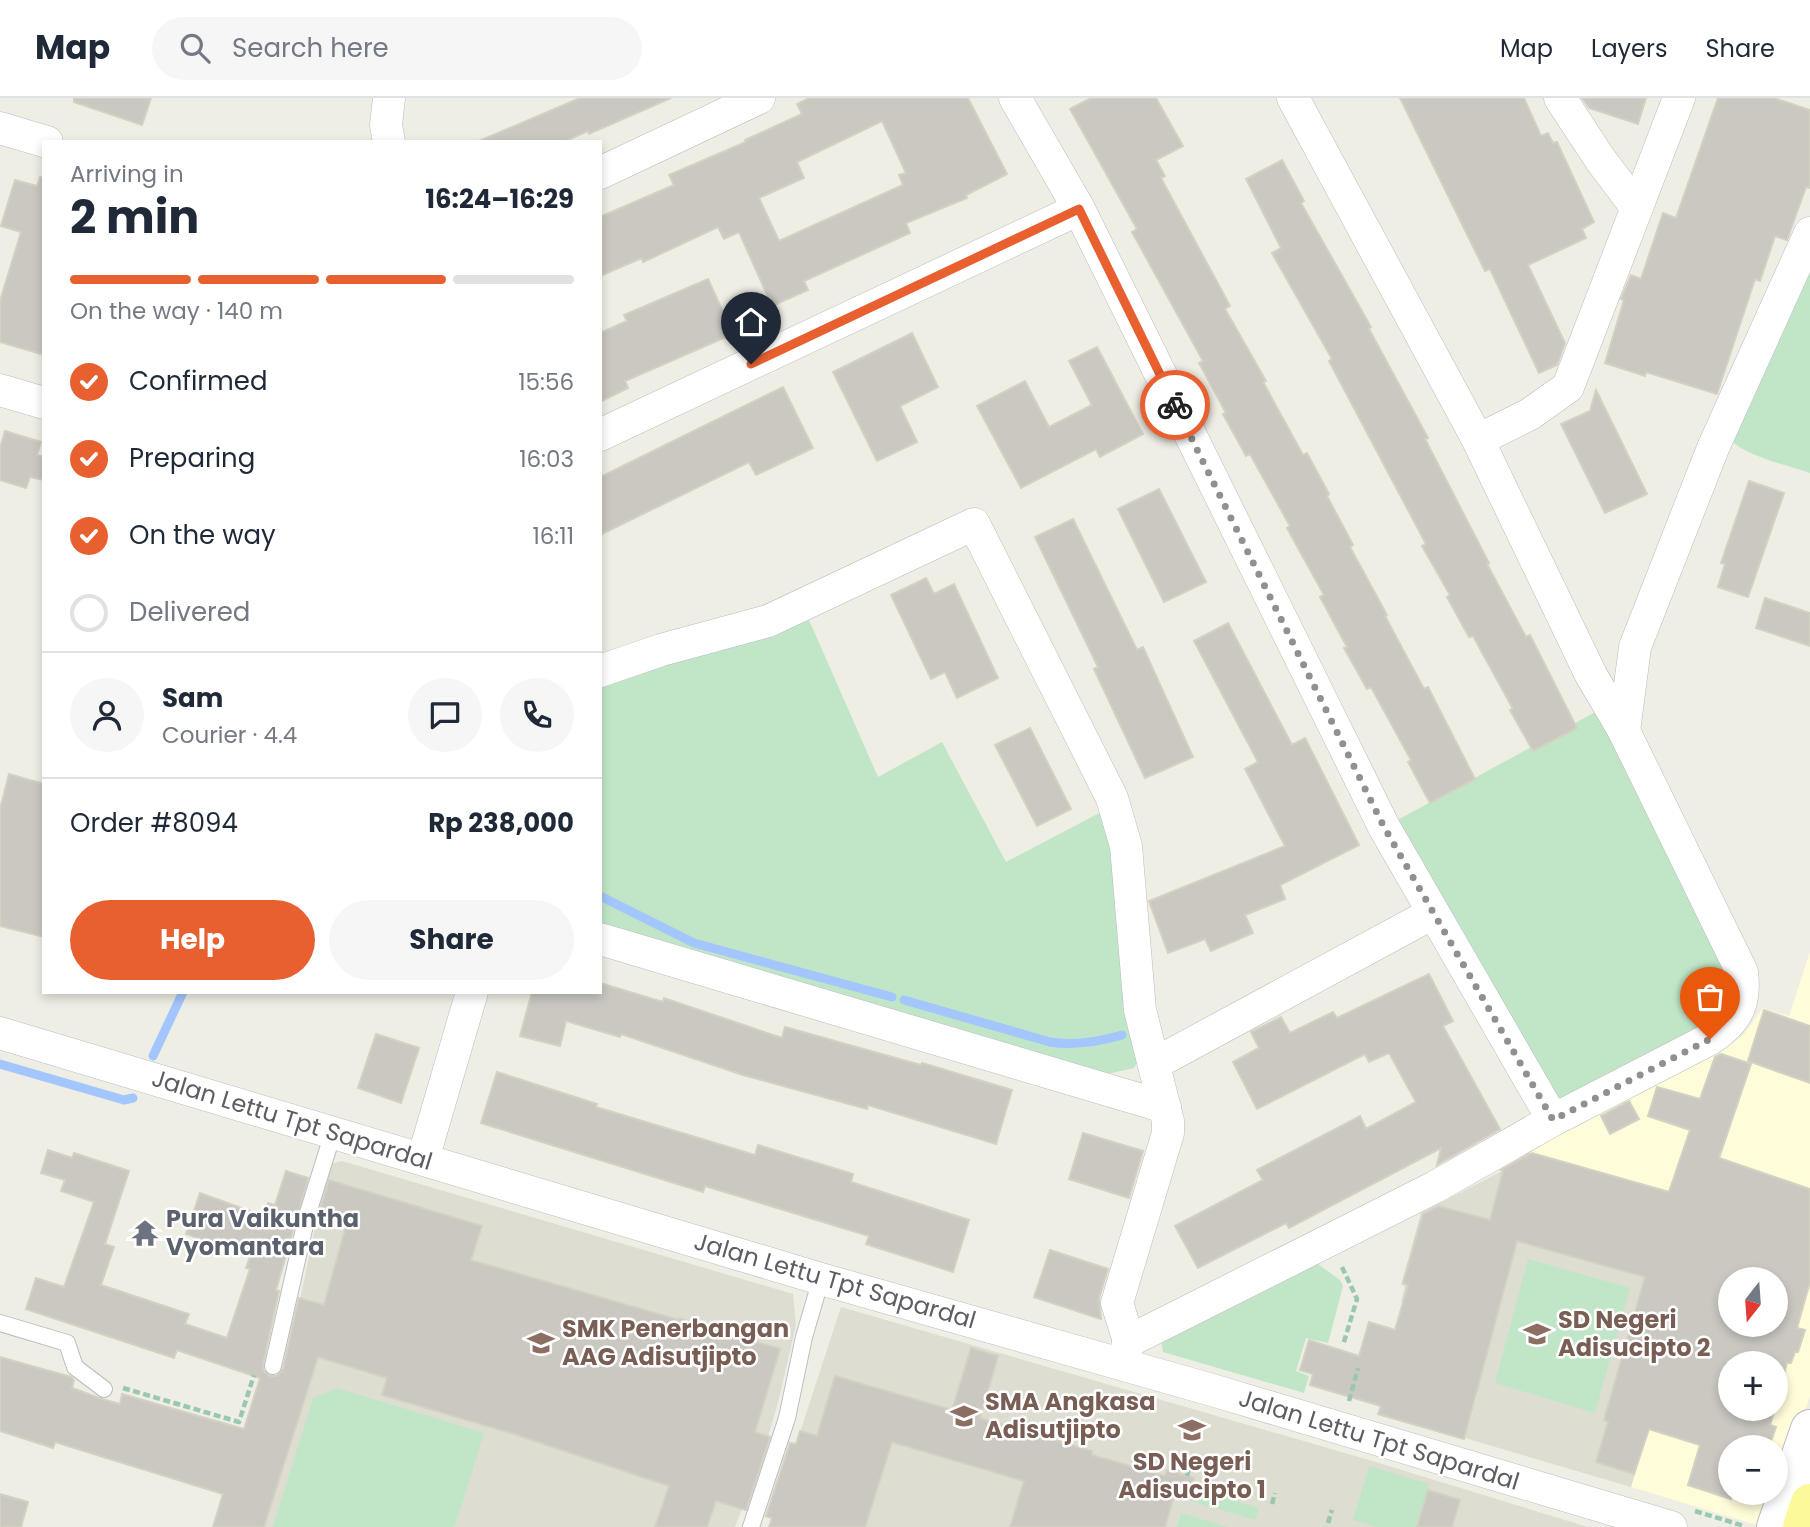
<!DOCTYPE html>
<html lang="en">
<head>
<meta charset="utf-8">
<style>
	body { margin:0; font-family:Poppins,sans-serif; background:#f6f6f7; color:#1f2937; height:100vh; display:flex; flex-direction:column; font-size:26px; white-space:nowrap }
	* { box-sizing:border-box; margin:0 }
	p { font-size:23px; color:#747a83 }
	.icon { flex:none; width:38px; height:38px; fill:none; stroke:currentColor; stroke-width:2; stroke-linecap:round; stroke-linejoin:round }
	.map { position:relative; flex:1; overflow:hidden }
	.panel { position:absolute; left:42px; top:42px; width:560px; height:854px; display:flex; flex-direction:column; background:#fff; border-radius:0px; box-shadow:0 4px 10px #0003 }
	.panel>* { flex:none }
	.needle { width:46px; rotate:197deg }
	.fabs { position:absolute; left:1718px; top:1169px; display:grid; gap:14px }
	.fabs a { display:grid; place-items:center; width:70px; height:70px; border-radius:50%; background:#fff; box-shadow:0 4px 10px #0003; font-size:35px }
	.pin { position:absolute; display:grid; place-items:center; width:60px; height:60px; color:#fff; margin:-72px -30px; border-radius:50% 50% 50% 0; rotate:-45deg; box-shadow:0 0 7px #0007 }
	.pin .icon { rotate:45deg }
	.courier { position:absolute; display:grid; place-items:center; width:70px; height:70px; margin:-35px; border:5px solid #e86030; border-radius:50%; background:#fff; color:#222; box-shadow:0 2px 9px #0007 }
	.headline em { font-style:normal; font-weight:700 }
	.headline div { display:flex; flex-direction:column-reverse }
	.headline { display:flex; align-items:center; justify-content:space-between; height:119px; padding:0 28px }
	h1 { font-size:46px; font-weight:700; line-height:52px }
	.bar { display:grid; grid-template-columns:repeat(4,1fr); gap:10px 7px; align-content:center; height:84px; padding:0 28px }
	.bar i { height:9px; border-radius:5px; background:#e0e1e3 }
	.bar .on { background:#e86030 }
	.bar p { grid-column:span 4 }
	.line { display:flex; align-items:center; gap:18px; padding:0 28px; border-top:2px solid #e0e1e3 }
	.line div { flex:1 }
	.round { display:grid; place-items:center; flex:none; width:74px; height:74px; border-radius:37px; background:#f6f6f7 }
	ol { padding:0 28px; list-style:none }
	li { display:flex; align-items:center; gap:21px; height:77px }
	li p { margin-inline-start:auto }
	li .icon { padding:7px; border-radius:50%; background:#e86030; color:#fff; stroke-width:4 }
	li:last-child { color:#747a83 }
	li i { width:38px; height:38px; border:4px solid #e0e1e3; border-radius:50% }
	.primary-button { display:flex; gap:14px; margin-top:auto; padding:14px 28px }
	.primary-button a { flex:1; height:80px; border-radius:42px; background:#e86030; color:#fff; font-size:28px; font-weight:700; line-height:80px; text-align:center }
	.primary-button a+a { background:#f6f6f7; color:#1f2937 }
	header { display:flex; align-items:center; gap:42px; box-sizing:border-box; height:98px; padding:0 35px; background:#fff; border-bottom:2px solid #e0e1e3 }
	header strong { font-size:33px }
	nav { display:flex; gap:38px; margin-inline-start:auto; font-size:24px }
	.search { width:490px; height:63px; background:#f6f6f7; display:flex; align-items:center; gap:18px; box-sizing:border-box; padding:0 24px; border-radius:38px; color:#747a83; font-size:26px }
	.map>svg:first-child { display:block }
	.commercial { fill:#fefcd9; fill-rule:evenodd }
	.education { fill:#deddd2 }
	.green { fill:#c0e6c7 }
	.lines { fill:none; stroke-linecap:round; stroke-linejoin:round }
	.stream { stroke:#a3c6fe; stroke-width:9 }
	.building { fill:#cac8c1; stroke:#d3d1c2; stroke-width:2; fill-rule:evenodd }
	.service-casing { stroke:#bbbcc2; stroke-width:18 }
	.minor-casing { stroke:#bbbcc2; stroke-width:33 }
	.tertiary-casing { stroke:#bbbcc2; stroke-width:40 }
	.trunk-casing { stroke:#f0d202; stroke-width:40 }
	.path { stroke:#99c7af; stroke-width:4.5; stroke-dasharray:7 3.5; stroke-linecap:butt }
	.service { stroke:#fff; stroke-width:16 }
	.minor { stroke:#fff; stroke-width:32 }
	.tertiary { stroke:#fff; stroke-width:38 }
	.trunk { stroke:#fcf99a; stroke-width:38 }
	.done { stroke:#8f9091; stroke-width:7; stroke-dasharray:0 12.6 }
	.route { stroke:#e86030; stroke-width:9 }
	.labels { text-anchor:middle; stroke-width:5; stroke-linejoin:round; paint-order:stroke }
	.street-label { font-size:24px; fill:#5c5e64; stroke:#fff }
	.worship-label { font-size:24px; font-weight:bold; fill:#5b616d; stroke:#fff; text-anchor:start }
	.education-label { font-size:24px; font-weight:bold; fill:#785e54; stroke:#fff; text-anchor:start }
</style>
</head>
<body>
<header>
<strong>Map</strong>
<div class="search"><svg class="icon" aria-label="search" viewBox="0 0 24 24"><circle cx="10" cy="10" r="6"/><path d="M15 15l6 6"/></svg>Search here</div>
<nav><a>Map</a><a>Layers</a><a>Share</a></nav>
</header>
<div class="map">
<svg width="1810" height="1429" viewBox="0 0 1810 1429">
	<rect width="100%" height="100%" fill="#eeeee4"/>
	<!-- commercial -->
	<path class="commercial" d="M1810,854V1298L1763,1429L1631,1389L1711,1123L1642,1086L1527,1054L1732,946L1744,936L1763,910L1789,918ZM1731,1181H1776V1227H1731ZM1731,1265H1776V1311H1731ZM1731,1349H1776V1395H1731Z"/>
	<!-- education -->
	<g class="education">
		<path d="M1527,1054L1642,1086L1711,1123L1631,1389L1465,1340L1478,1294L1387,1267L1405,1205L1401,1204L1405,1188L1401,1187L1421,1115L1502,1073Z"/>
		<path d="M342,1063L793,1196L796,1227L778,1305L746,1412L742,1411L735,1429H213L261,1277L305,1291L287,1264L316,1125L313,1124L331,1066Z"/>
		<path d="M841,1209L1369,1362L1588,1429H769Z"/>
	</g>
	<!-- green -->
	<g class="green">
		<path d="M1810,140V375C1791,368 1740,357 1730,340Z"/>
		<path d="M806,515L878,679L942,644L1006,764L1105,712L1138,963L1134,970L1098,978L600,833V582Z"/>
		<path d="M1599,612L1729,872L1730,898L1716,920L1563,1001H1557L1394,724Z"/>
		<path d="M1528,1161L1630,1190L1595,1315L1495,1285Z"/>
		<path d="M1315,1164L1340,1182L1343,1188L1328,1245L1306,1240L1296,1273L1309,1278L1304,1295L1163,1254L1161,1242Z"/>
		<path d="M337,1290L484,1335L456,1425L453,1429H273L313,1300Z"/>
		<path d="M1369,1368L1429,1386L1416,1429H1377L1353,1422Z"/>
		<path d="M1191,1389L1259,1410L1255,1422L1188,1402Z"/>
		<path d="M1181,1415L1228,1429H1177Z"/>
	</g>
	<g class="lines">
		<!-- stream -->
		<g class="stream">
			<path d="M600,798L694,845L892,899"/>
			<path d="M904,902L1050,944C1075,948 1098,944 1122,937"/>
			<path d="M153,958L183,894"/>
			<path d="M0,966L124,1002L133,1000"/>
		</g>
	</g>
	<!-- building -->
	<g class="building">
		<path d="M74,0H151L142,27L74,4Z"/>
		<path d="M580,0H671L589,36L588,33L563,44H477Z"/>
		<path d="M809,0H968L1007,76L966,97L967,100L906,125L910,135L804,183L808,192L772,208L739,134L724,141L718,129L643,164L642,160L600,178V119L674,87L669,77L746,44L745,42L802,16L797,6ZM882,23L906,75L899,77L903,87L779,143L759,100L804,80L797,64Z"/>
		<path d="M1091,0H1156L1183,48L1156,62L1165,78L1161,80L1230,208L1225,211L1266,283L1263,284L1303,357L1307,355L1329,396L1327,398L1353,447L1350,449L1387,517L1385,518L1424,591L1428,589L1475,681L1430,705L1408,664L1411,662L1371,589L1367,591L1344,550L1347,549L1320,499L1324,497L1287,430L1290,428L1250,356L1246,358L1223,316L1226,315L1199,265L1203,263L1132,134L1137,131L1070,11Z"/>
		<path d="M1400,0H1524L1541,38L1548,35L1553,45L1557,44L1594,124L1582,131L1586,140L1528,167L1565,245L1557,267L1539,275L1490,171L1485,173Z"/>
		<path d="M1582,0H1646L1638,26L1589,10Z"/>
		<path d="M1718,0H1774L1810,12V90L1806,89L1787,142L1775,138L1760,183L1755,181L1717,296L1646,274L1645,278L1605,265L1624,202L1621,201L1631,177L1641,181L1663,115L1676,120Z"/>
		<path d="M1282,62L1304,103L1301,105L1371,229L1369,231L1428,340L1425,341L1489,465L1487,466L1526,539L1530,537L1577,630L1533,653L1510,612L1513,611L1473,538L1469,539L1447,499L1450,497L1422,448L1426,446L1329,263L1332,261L1272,155L1281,150L1246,81Z"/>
		<path d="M40,79L44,80V257L0,244V203L21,134L1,128L15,82L37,88Z"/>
		<path d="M708,181L733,236L625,283L628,290L600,304V235L627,223L624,217Z"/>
		<path d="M912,235L938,289L900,308L917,344L877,363L833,274Z"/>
		<path d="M1097,249L1143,336L1100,359L1096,351L1021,390L977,308L1025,283L1049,329L1092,307L1069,263Z"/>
		<path d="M783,289L813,350L756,377L749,364L600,437V379Z"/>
		<path d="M1596,292L1647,396L1605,415L1561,326L1590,313Z"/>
		<path d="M5,333L41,344L37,357L44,359V382L30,379L26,390L0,382V350Z"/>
		<path d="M1749,383L1784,395L1748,499L1718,489L1725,466L1721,465Z"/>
		<path d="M1159,391L1206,484L1164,504L1118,411Z"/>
		<path d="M1073,421L1137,552L1143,549L1193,659L1145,680L1094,571L1098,569L1035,439Z"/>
		<path d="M926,480L934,496L954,486L998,580L957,600L945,574L931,581L891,497Z"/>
		<path d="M1765,500L1810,515V548L1756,530Z"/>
		<path d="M1228,525L1292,647L1305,640L1359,747L1280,787L1285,801L1245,817L1253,835L1211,853L1205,841L1168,855L1149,803L1285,748L1245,671L1258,664L1194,543Z"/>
		<path d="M1030,630L1071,711L1037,728L995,647Z"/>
		<path d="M9,676L44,686V839L0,828V711Z"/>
		<path d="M1429,876L1453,923L1443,928L1500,1031L1437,1067L1441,1050L1289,1130L1286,1125L1198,1170L1175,1128L1263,1082L1257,1072L1360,1018L1366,1031L1416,1004L1389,955L1369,964L1365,956L1257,1011L1233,964L1259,950L1251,934L1281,919L1290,935L1333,914L1337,920Z"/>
		<path d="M600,885L663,904L664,900L782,940L785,929L921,967L922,965L1012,992L996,1046L868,1007L867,1011L743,977L621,936L620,939L566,923L560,948L520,938L532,894H600Z"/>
		<path d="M1764,912L1810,928V985L1748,963Z"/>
		<path d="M376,936L419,950L401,1005L358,990Z"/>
		<path d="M1721,956L1751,966L1719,1060L1810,1091V1184L1797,1230L1805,1232L1798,1254H1795L1791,1265H1787L1783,1280L1776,1279V1265H1731V1311H1775L1770,1327L1776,1329L1769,1349H1731V1401L1688,1387L1700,1347L1649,1331L1634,1376L1596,1364L1608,1324L1604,1322L1645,1179L1517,1143L1464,1341L1378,1316L1381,1308L1310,1287L1313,1276L1300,1272L1309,1242L1359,1258L1369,1224L1395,1232L1408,1187L1403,1185L1423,1116L1438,1108L1490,1122L1503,1073L1501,1072L1532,1055L1669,1094L1690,1032L1648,1018L1657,989L1700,1001L1715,959ZM1731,1181H1776V1227H1731Z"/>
		<path d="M497,974L597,1006L596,1009L755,1057L758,1047L853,1076L851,1084L969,1122L953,1174L866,1146L869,1138L705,1088L703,1094L481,1025Z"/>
		<path d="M1629,1003L1639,1021L1610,1036L1601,1018Z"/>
		<path d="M1083,1035L1143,1053L1129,1100L1069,1081Z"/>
		<path d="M48,1052L72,1060L74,1055L129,1073L105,1146L114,1149L101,1187L189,1216L185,1226L227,1240L250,1171L246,1170L250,1159L186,1136L200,1095L264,1118L268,1105L275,1107L286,1073L308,1080L276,1192L279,1193L263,1266V1272L270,1278H277L283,1271L299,1200L324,1207L346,1128L318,1119L329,1082L482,1128L471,1162L679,1222V1220L780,1251L755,1334L770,1339L746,1412L716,1403L707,1429H655L669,1388L511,1335L382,1297L387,1280L318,1259L264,1429H213L223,1396L55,1344L53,1350L0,1333V1259L71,1279L74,1282L72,1290L102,1301L120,1306L122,1296L244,1331L260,1280L177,1252L174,1260L26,1211L36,1180L64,1189L94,1104L61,1093L65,1082L41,1075Z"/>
		<path d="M1050,1152L1108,1171L1099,1200L1101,1221L1034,1199Z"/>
		<path d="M971,1250L998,1258L980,1320L1092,1353V1357L1165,1378L1167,1372L1194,1380L1188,1402L1174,1398L1165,1429H1010L1024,1383L892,1344L865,1429H769L772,1420L766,1418L790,1345L796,1346L800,1333L817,1338L835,1278L952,1312Z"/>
		<path d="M1428,1392L1460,1402L1452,1429H1417Z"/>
		<path d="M0,1396L28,1404L21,1429H0Z"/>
	</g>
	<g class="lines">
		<defs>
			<g id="service">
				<path d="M0,1225L67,1245L75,1269L104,1291"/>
				<path d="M273,1268L307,1118L333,1035"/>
				<path d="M751,1429L787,1320L804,1239L821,1181"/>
			</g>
			<g id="minor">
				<path d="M389,0L386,27L389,44"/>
				<path d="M1015,0L1079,111"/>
				<path d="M1560,0L1600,61L1637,110"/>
				<path d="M0,30L47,44"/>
				<path d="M600,75L759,0"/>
				<path d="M0,292L44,305"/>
				<path d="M600,337L1079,111L1384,729L1553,1022"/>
				<path d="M1478,342L1530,316L1568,289L1679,0"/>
				<path d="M600,573L661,552L768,523L974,426L1112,700L1126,748L1140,912L1168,1023V1035L1117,1205L1129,1243"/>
				<path d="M1624,633L1635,549L1713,350L1810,135"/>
				<path d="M600,841L1165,1009"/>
				<path d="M0,935L821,1181L1212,1292L1671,1429"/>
				<path d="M1154,966L1433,815"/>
				<path d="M423,1061L472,894"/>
				<path d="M1122,1266L1129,1243L1435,1089L1553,1022L1710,941C1737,923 1746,906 1742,874L1624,633L1591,577L1478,342L1293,0"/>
			</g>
			<path id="tertiary" d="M1776,1429L1810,1331"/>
			<path id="trunk" d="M1802,1429L1810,1405"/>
		</defs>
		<!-- service casing -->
		<use href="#service" class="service-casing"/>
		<!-- minor casing -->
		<use href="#minor" class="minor-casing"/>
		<!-- tertiary casing -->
		<use href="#tertiary" class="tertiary-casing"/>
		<!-- trunk casing -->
		<use href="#trunk" class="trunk-casing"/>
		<!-- path -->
		<g class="path">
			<path d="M1342,1169L1357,1201L1343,1247"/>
			<path d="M123,1290L239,1324L254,1277"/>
			<path d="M1349,1303L1358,1270"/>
			<path d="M1187,1378L1189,1370"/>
			<path d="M1272,1406L1275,1395"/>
			<path d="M1695,1413L1744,1428"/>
			<path d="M1328,1425L1332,1412"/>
		</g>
		<!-- service -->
		<use href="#service" class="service"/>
		<!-- minor -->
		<use href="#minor" class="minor"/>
		<!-- tertiary -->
		<use href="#tertiary" class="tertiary"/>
		<!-- trunk -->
		<use href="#trunk" class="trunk"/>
	</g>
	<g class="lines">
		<!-- done -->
		<path class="done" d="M1175,307L1384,729L1553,1022L1710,941"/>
		<!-- route -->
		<path class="route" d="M751,266L1079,111L1175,307"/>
	</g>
	<!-- icons -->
	<defs>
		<symbol id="temple-bare" viewBox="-9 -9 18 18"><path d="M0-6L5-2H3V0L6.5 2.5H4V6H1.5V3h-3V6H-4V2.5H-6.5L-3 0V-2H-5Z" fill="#6b7280" stroke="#fff" stroke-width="2.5" paint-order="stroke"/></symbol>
		<symbol id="school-bare" viewBox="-9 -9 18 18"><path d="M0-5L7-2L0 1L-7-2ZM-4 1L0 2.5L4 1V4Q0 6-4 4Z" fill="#8d6e63" stroke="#fff" stroke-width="2.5" paint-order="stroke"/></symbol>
	</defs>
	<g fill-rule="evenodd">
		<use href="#temple-bare" x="126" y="1116" width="38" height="38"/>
		<use href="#school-bare" x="1518" y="1217" width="38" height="38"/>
		<use href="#school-bare" x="522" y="1226" width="38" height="38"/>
		<use href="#school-bare" x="945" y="1299" width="38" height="38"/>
		<use href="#school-bare" x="1173" y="1313" width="38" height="38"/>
	</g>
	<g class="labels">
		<!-- street labels -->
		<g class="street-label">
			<text transform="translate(292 1022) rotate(17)" y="8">Jalan Lettu Tpt Sapardal</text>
			<text transform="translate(835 1183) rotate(16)" y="8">Jalan Lettu Tpt Sapardal</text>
			<text transform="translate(1379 1342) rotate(17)" y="8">Jalan Lettu Tpt Sapardal</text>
		</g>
		<!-- worship labels -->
		<g class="worship-label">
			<text x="166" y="1129">Pura Vaikuntha<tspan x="166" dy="28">Vyomantara</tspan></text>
		</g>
		<!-- education labels -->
		<g class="education-label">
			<text x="1558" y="1230">SD Negeri<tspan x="1558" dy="28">Adisucipto 2</tspan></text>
			<text x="562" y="1239">SMK Penerbangan<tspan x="562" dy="28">AAG Adisutjipto</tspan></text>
			<text x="985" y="1312">SMA Angkasa<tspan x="985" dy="28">Adisutjipto</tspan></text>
			<text x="1192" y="1372" text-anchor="middle">SD Negeri<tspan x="1192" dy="28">Adisucipto 1</tspan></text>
		</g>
	</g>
</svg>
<div class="fabs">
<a><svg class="needle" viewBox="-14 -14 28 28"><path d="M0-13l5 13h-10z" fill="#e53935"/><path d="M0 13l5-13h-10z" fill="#747a83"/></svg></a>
<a>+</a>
<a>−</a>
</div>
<div class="pin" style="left:1710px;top:941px;background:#ea580c"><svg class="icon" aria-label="bag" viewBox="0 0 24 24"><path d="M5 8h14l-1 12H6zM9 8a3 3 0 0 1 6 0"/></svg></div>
<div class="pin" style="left:751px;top:266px;background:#1f2937"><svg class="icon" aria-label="home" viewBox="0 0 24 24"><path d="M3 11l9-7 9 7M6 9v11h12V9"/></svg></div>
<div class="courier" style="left:1175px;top:307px"><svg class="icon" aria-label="bike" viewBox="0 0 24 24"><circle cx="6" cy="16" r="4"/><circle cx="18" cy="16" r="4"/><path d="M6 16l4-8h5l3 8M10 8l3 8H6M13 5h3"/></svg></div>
<section class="panel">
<div class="headline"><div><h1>2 min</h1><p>Arriving in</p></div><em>16:24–16:29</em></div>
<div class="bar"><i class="on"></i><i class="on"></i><i class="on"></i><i></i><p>On the way · 140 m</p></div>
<ol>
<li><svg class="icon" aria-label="check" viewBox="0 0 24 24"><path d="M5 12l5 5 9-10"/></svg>Confirmed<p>15:56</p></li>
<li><svg class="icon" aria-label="check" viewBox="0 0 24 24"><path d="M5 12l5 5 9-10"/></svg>Preparing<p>16:03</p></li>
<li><svg class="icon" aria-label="check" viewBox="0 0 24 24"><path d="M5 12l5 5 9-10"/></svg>On the way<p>16:11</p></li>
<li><i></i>Delivered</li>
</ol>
<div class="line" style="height:126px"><a class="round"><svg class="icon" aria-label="person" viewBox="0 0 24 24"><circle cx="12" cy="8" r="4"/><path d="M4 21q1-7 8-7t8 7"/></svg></a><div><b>Sam</b><p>Courier · 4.4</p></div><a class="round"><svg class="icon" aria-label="chat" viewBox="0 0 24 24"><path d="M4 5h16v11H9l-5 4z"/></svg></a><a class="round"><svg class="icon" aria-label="phone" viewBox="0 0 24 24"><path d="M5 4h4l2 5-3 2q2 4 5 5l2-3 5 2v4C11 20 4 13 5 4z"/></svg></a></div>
<div class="line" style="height:91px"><div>Order #8094</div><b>Rp 238,000</b></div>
<div class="primary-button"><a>Help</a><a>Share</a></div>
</section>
</div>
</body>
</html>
